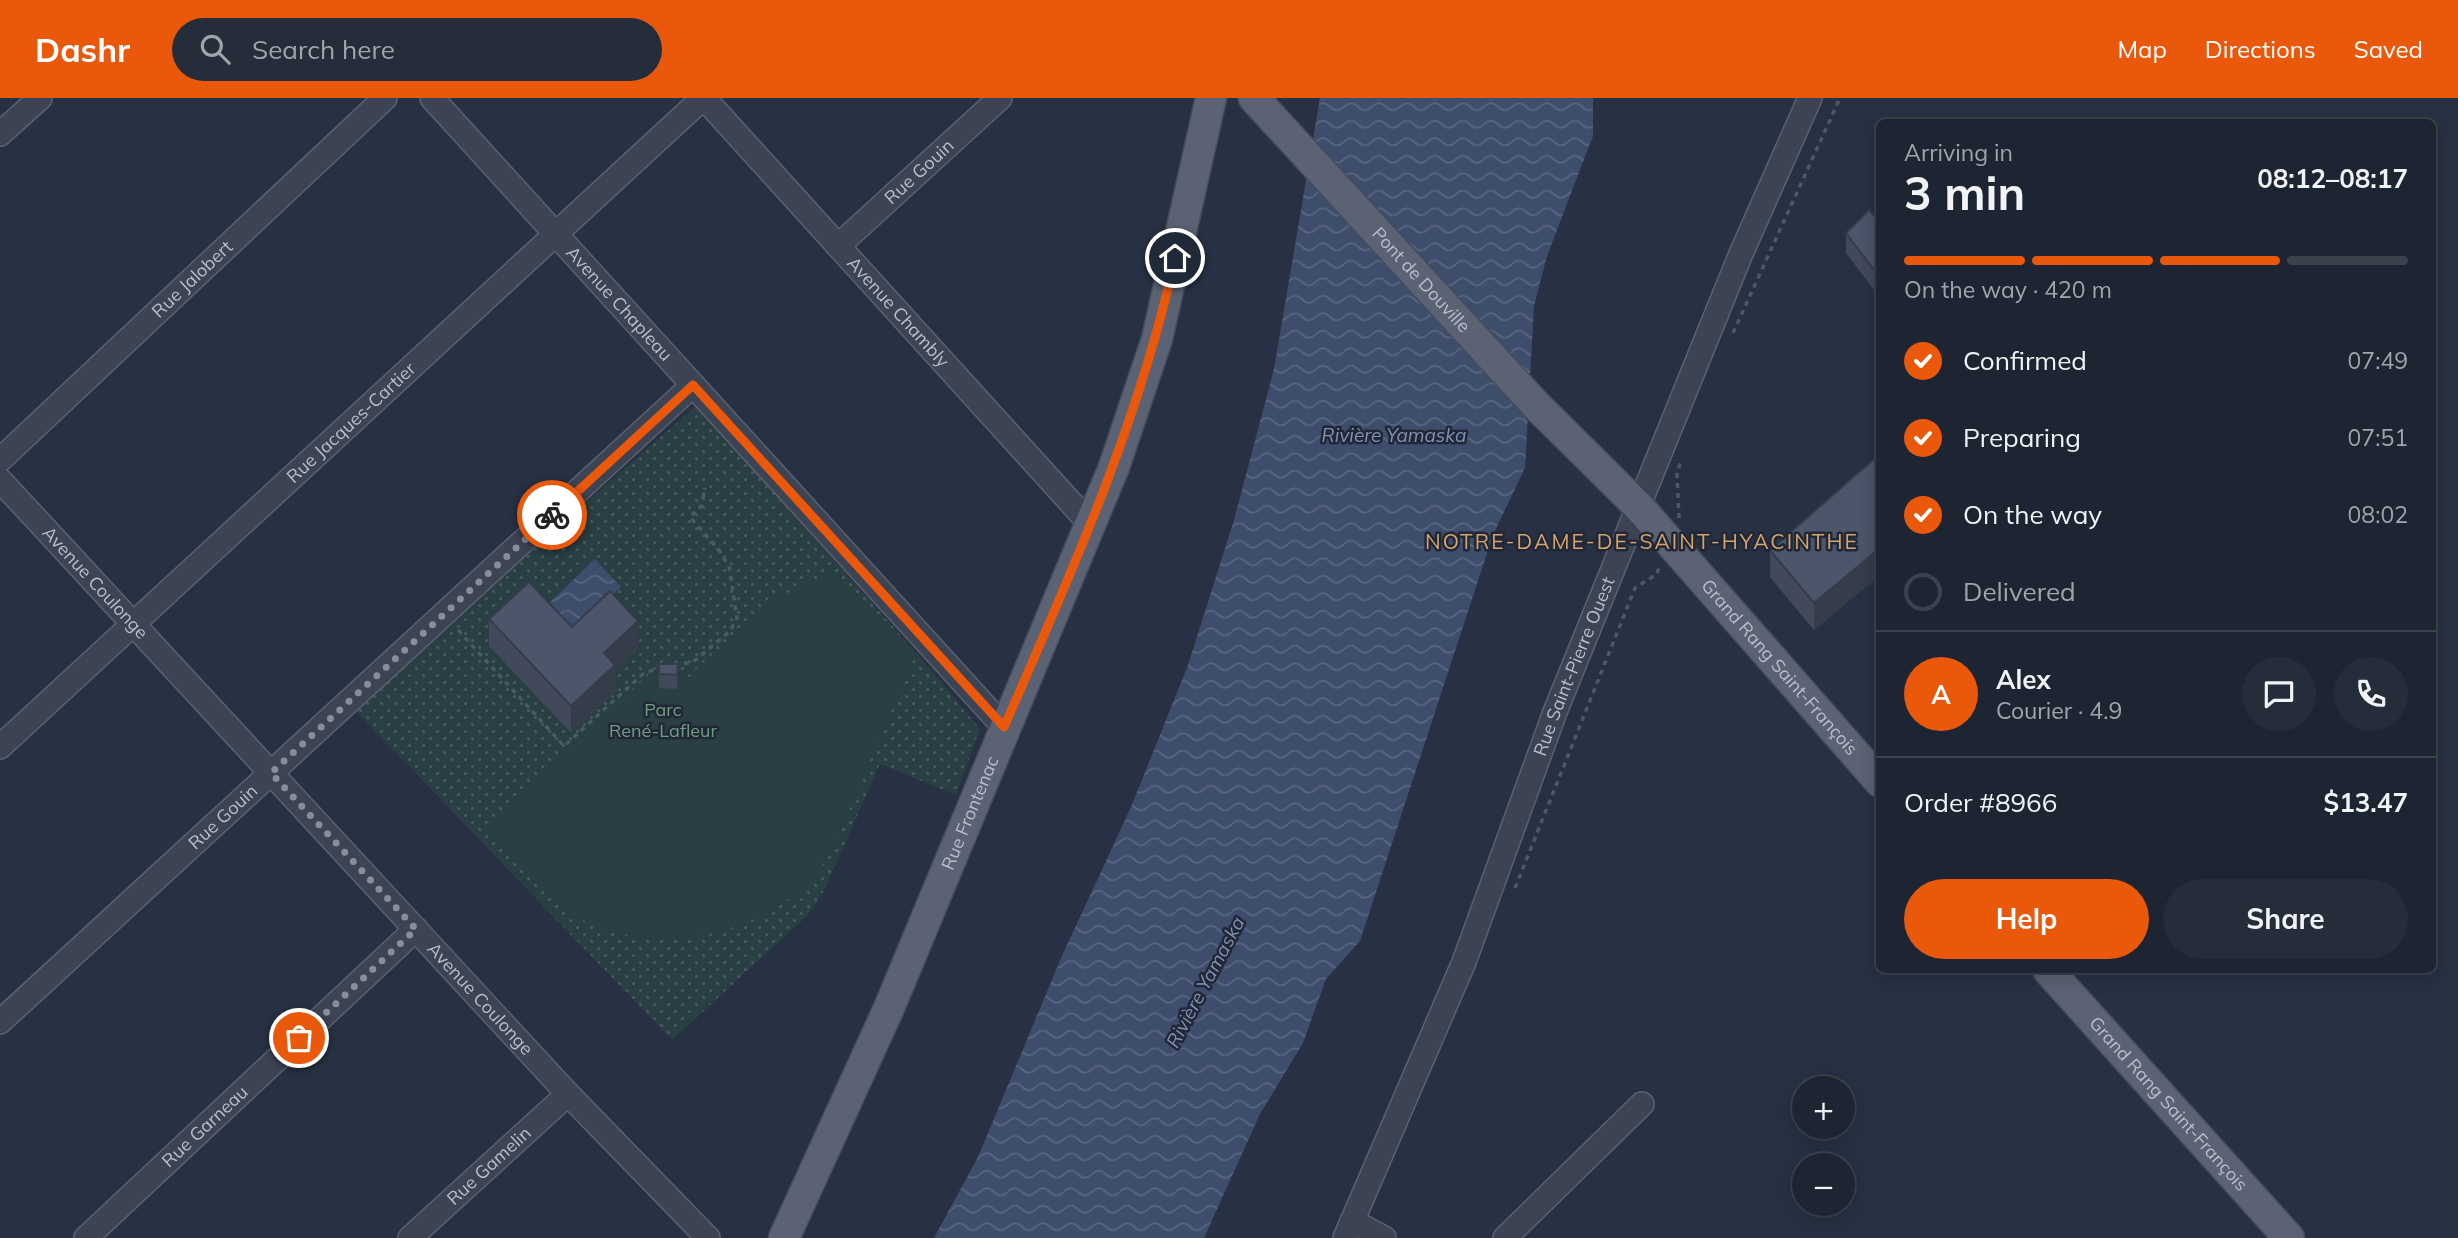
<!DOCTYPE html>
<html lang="en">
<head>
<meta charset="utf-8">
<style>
	body { margin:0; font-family:Mulish,sans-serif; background:#252d3a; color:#f1f3f6; height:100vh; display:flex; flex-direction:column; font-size:26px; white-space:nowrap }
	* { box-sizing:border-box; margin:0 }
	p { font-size:23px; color:#a0a5ac }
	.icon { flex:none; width:38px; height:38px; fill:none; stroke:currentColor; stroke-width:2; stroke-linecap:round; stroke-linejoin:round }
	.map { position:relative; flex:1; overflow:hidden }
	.panel { position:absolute; left:1876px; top:21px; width:560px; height:854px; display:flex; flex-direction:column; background:#1d2532; border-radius:10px; box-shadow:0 4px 18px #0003,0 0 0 2px #3b424d }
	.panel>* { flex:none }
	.controls { position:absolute; left:1792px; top:978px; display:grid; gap:14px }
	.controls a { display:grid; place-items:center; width:63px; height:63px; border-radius:50%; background:#1d2532; box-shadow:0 4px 18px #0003,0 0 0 2px #3b424d; font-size:35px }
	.pin { position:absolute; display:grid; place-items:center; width:60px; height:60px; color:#fff; margin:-30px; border:4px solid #fff; border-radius:50%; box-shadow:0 2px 7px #0007 }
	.courier { position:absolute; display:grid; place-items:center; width:70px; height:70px; margin:-35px; border:5px solid #ea580c; border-radius:50%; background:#fff; color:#222; box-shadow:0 2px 9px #0007 }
	.head em { font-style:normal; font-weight:700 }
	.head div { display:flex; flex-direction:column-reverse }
	.head { display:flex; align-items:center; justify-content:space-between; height:119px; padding:0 28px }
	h1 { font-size:46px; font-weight:700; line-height:52px }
	.bar { display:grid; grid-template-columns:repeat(4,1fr); gap:10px 7px; align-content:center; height:84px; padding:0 28px }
	.bar i { height:9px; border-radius:5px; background:#3b424d }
	.bar .on { background:#ea580c }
	.bar p { grid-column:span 4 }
	.line { display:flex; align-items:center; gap:18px; padding:0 28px; border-top:2px solid #3b424d }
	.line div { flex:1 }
	.round { display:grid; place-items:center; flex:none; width:74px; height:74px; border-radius:37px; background:#252d3a }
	ol { padding:0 28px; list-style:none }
	li { display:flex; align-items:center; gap:21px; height:77px }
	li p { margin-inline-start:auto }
	li .icon { padding:7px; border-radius:50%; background:#ea580c; color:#fff; stroke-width:4 }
	li:last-child { color:#a0a5ac }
	li i { width:38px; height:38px; border:4px solid #3b424d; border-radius:50% }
	.action { display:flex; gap:14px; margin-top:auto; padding:14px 28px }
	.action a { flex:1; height:80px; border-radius:42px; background:#ea580c; color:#fff; font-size:28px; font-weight:700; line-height:80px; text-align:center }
	.action a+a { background:#252d3a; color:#f1f3f6 }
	header { display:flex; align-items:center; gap:42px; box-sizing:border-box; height:98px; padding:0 35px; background:#ea580c; color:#fff }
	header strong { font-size:33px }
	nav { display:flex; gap:38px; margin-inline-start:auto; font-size:24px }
	.search { width:490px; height:63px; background:#252d3a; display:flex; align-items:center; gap:18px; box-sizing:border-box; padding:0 24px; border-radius:38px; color:#a0a5ac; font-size:26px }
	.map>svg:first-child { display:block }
	.green { fill:url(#green-dots) }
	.pitch { fill:#293f44 }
	.water { fill:url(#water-waves) }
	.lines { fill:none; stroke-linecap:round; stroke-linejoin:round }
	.minor-casing { stroke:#5a6170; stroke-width:26 }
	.major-casing { stroke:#454c5c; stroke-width:33 }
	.path { stroke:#485c60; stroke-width:3.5; stroke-dasharray:5 5; stroke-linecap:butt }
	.minor { stroke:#3c4353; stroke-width:23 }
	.major { stroke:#5a6273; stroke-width:30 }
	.wall { fill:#41495a }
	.shaded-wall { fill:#353c4a }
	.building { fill:#4c5569; stroke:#353c4a; stroke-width:2 }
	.done { stroke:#868d9c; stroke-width:7; stroke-dasharray:0 12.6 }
	.route { stroke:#ea580c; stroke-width:9 }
	.labels { text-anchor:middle; stroke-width:5; stroke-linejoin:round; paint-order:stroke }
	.street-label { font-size:18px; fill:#b9bfcc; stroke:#202838 }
	.park-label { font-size:18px; fill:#719d7f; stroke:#202838 }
	.water-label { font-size:19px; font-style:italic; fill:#8192b3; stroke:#202838 }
	.quarter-label { font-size:21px; letter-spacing:2px; fill:#d6a36b; stroke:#202838 }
</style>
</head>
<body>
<header>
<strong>Dashr</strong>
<div class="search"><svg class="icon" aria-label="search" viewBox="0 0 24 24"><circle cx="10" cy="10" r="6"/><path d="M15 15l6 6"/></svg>Search here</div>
<nav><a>Map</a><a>Directions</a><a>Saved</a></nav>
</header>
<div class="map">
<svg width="2458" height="1140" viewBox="0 0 2458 1140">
	<defs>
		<pattern id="green-dots" width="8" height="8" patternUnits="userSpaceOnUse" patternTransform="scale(1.75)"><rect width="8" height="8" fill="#293f44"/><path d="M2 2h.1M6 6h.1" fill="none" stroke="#46595e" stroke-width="1.8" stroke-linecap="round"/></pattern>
		<pattern id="water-waves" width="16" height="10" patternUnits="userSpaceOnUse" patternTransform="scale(1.75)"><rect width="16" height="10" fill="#3e4d6c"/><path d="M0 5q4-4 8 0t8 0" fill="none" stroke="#586580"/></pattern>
	</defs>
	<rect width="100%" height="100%" fill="#273143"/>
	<!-- green -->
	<path class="green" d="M696,308L921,560L980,631L956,697L880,666L824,793L807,818L672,942L352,609Z"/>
	<!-- pitch -->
	<g class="pitch">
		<path d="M832,473L914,560L841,731L695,588V572L777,500Z"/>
		<path d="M652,574L679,575L839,734C809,828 669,865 585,823C549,806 512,758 483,729Z"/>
	</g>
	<!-- water -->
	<g class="water">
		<path d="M1320,0H1593V38L1547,158L1534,208L1525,370L1493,437L1360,843L1326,881L1303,945L1260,1016L1204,1140H934L978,1059L1061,860L1131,709L1188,567L1234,422L1274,271Z"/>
		<path d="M595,461L621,489L571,535L546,508Z"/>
	</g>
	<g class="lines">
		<defs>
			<g id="minor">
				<path id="s1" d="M432,0L1004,629"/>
				<path id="s2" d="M704,0L1092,428"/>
				<path d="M0,36L40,0"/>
				<path id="s3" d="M838,148L1000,0"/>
				<path id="s4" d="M0,362L385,0"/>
				<path id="s5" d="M0,382L568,996L708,1140"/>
				<path id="s6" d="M0,649L703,0"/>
				<path id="s7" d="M0,924L693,287"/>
				<path d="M1352,1123L1384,1140"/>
				<path id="s8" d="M86,1140L416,831"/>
				<path id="s9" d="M410,1140L568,996"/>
				<path id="s10" d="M1345,1140L1464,864L1555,614L1740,158L1810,0"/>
				<path d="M1505,1140L1642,1006"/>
			</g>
			<g id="major">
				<path id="s11" d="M1254,0L1535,306L1639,409L1880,684"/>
				<path id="s12" d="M2048,872L2289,1140"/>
				<path id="s13" d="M784,1140L889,910L1114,369L1157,241L1211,0"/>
			</g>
		</defs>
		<!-- minor casing -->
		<use href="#minor" class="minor-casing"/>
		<!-- major casing -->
		<use href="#major" class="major-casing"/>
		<!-- path -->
		<g class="path">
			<path d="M1733,235L1840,0"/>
			<path d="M1679,420L1677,376L1681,362"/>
			<path d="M458,532L564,648L643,576L663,568"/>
			<path d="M674,567L693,564L730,533L737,520L729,469L719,452L690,419L702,407L705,390"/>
			<path d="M1515,790L1635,490L1657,476L1659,469"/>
		</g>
		<!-- minor -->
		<use href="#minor" class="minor"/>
		<!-- major -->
		<use href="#major" class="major"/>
	</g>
	<!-- wall -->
	<g class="wall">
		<path d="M1880,125V200L1846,155V135Z"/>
		<path d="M1880,356V477L1814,532L1770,479V452Z"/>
		<path d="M489,521L572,529L638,550L615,572V594L571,635L489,548Z"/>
		<path d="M659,566H678L677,591L659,590Z"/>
	</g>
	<!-- shaded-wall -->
	<g class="shaded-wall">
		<path d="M1880,450V477L1814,532V505Z"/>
		<path d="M638,523V550L615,572V594L571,635V608L604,555Z"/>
	</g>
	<!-- building -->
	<g class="building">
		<path d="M1869,112L1880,125V180L1846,135Z"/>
		<path d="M1880,356V450L1814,505L1770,452Z"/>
		<path d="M529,484L572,529L610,493L638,523L604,555L615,567L571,608L489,521Z"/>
		<path d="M659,566H678L677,577L659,576Z"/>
	</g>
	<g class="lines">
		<!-- done -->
		<path class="done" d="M299,940L416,831L271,675L552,417"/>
		<!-- route -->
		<path class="route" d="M552,417L693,287L1004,629C1071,476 1139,325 1175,160"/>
	</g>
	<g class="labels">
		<!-- street labels -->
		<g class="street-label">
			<text dy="6" stroke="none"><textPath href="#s3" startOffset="110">Rue Gouin</textPath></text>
			<text dy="6" stroke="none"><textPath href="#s4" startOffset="264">Rue Jalobert</textPath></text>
			<text dy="6" stroke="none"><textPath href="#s11" startOffset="247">Pont de Douville</textPath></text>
			<text dy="6" stroke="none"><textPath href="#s1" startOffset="278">Avenue Chapleau</textPath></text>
			<text dy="6" stroke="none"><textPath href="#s2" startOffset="289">Avenue Chambly</textPath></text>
			<text dy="6" stroke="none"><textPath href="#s6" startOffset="478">Rue Jacques-Cartier</textPath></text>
			<text dy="6" stroke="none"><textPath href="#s5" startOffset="140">Avenue Coulonge</textPath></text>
			<text dy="6" stroke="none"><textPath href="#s10" startOffset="616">Rue Saint-Pierre Ouest</textPath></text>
			<text dy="6" stroke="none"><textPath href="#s11" startOffset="775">Grand Rang Saint-François</textPath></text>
			<text dy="6" stroke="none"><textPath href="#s13" startOffset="464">Rue Frontenac</textPath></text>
			<text dy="6" stroke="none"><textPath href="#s7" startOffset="303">Rue Gouin</textPath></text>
			<text dy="6" stroke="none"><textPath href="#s5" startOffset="707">Avenue Coulonge</textPath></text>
			<text dy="6" stroke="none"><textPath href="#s12" startOffset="180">Grand Rang Saint-François</textPath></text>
			<text dy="6" stroke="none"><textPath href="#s8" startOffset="163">Rue Garneau</textPath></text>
			<text dy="6" stroke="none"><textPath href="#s9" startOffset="107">Rue Gamelin</textPath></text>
		</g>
		<!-- park labels -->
		<g class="park-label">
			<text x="663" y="618">Parc<tspan x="663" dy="21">René-Lafleur</tspan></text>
		</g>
		<!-- water labels -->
		<g class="water-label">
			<text x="1394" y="344">Rivière Yamaska</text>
			<text transform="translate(1205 884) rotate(-62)" y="7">Rivière Yamaska</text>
		</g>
		<!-- quarter labels -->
		<g class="quarter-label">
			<text x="1642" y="451">NOTRE-DAME-DE-SAINT-HYACINTHE</text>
		</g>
	</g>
</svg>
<div class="controls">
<a>+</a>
<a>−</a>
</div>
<div class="pin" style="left:299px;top:940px;background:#ea580c"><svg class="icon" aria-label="bag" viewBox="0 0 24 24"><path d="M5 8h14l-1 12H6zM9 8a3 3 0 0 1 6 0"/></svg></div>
<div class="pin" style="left:1175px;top:160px;background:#1f2937"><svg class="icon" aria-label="home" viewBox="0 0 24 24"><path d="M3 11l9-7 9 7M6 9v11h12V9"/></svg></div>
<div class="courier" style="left:552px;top:417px"><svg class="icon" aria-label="bike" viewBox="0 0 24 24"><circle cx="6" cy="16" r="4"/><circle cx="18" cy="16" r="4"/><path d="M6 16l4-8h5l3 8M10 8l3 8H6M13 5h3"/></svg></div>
<section class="panel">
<div class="head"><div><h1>3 min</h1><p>Arriving in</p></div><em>08:12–08:17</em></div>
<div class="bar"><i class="on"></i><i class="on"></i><i class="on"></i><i></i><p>On the way · 420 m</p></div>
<ol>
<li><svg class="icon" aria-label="check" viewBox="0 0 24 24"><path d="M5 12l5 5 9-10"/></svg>Confirmed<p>07:49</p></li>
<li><svg class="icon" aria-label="check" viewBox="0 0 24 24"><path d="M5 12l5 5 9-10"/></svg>Preparing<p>07:51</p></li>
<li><svg class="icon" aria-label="check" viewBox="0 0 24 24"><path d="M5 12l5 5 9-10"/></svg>On the way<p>08:02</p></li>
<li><i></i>Delivered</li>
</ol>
<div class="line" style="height:126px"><b class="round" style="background:#ea580c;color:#fff">A</b><div><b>Alex</b><p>Courier · 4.9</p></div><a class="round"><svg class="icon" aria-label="chat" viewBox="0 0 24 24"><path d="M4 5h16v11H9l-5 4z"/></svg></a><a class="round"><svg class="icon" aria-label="phone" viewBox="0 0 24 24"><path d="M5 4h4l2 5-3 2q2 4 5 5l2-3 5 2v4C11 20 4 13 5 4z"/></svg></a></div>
<div class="line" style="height:91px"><div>Order #8966</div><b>$13.47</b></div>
<div class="action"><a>Help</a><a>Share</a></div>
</section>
</div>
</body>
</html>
